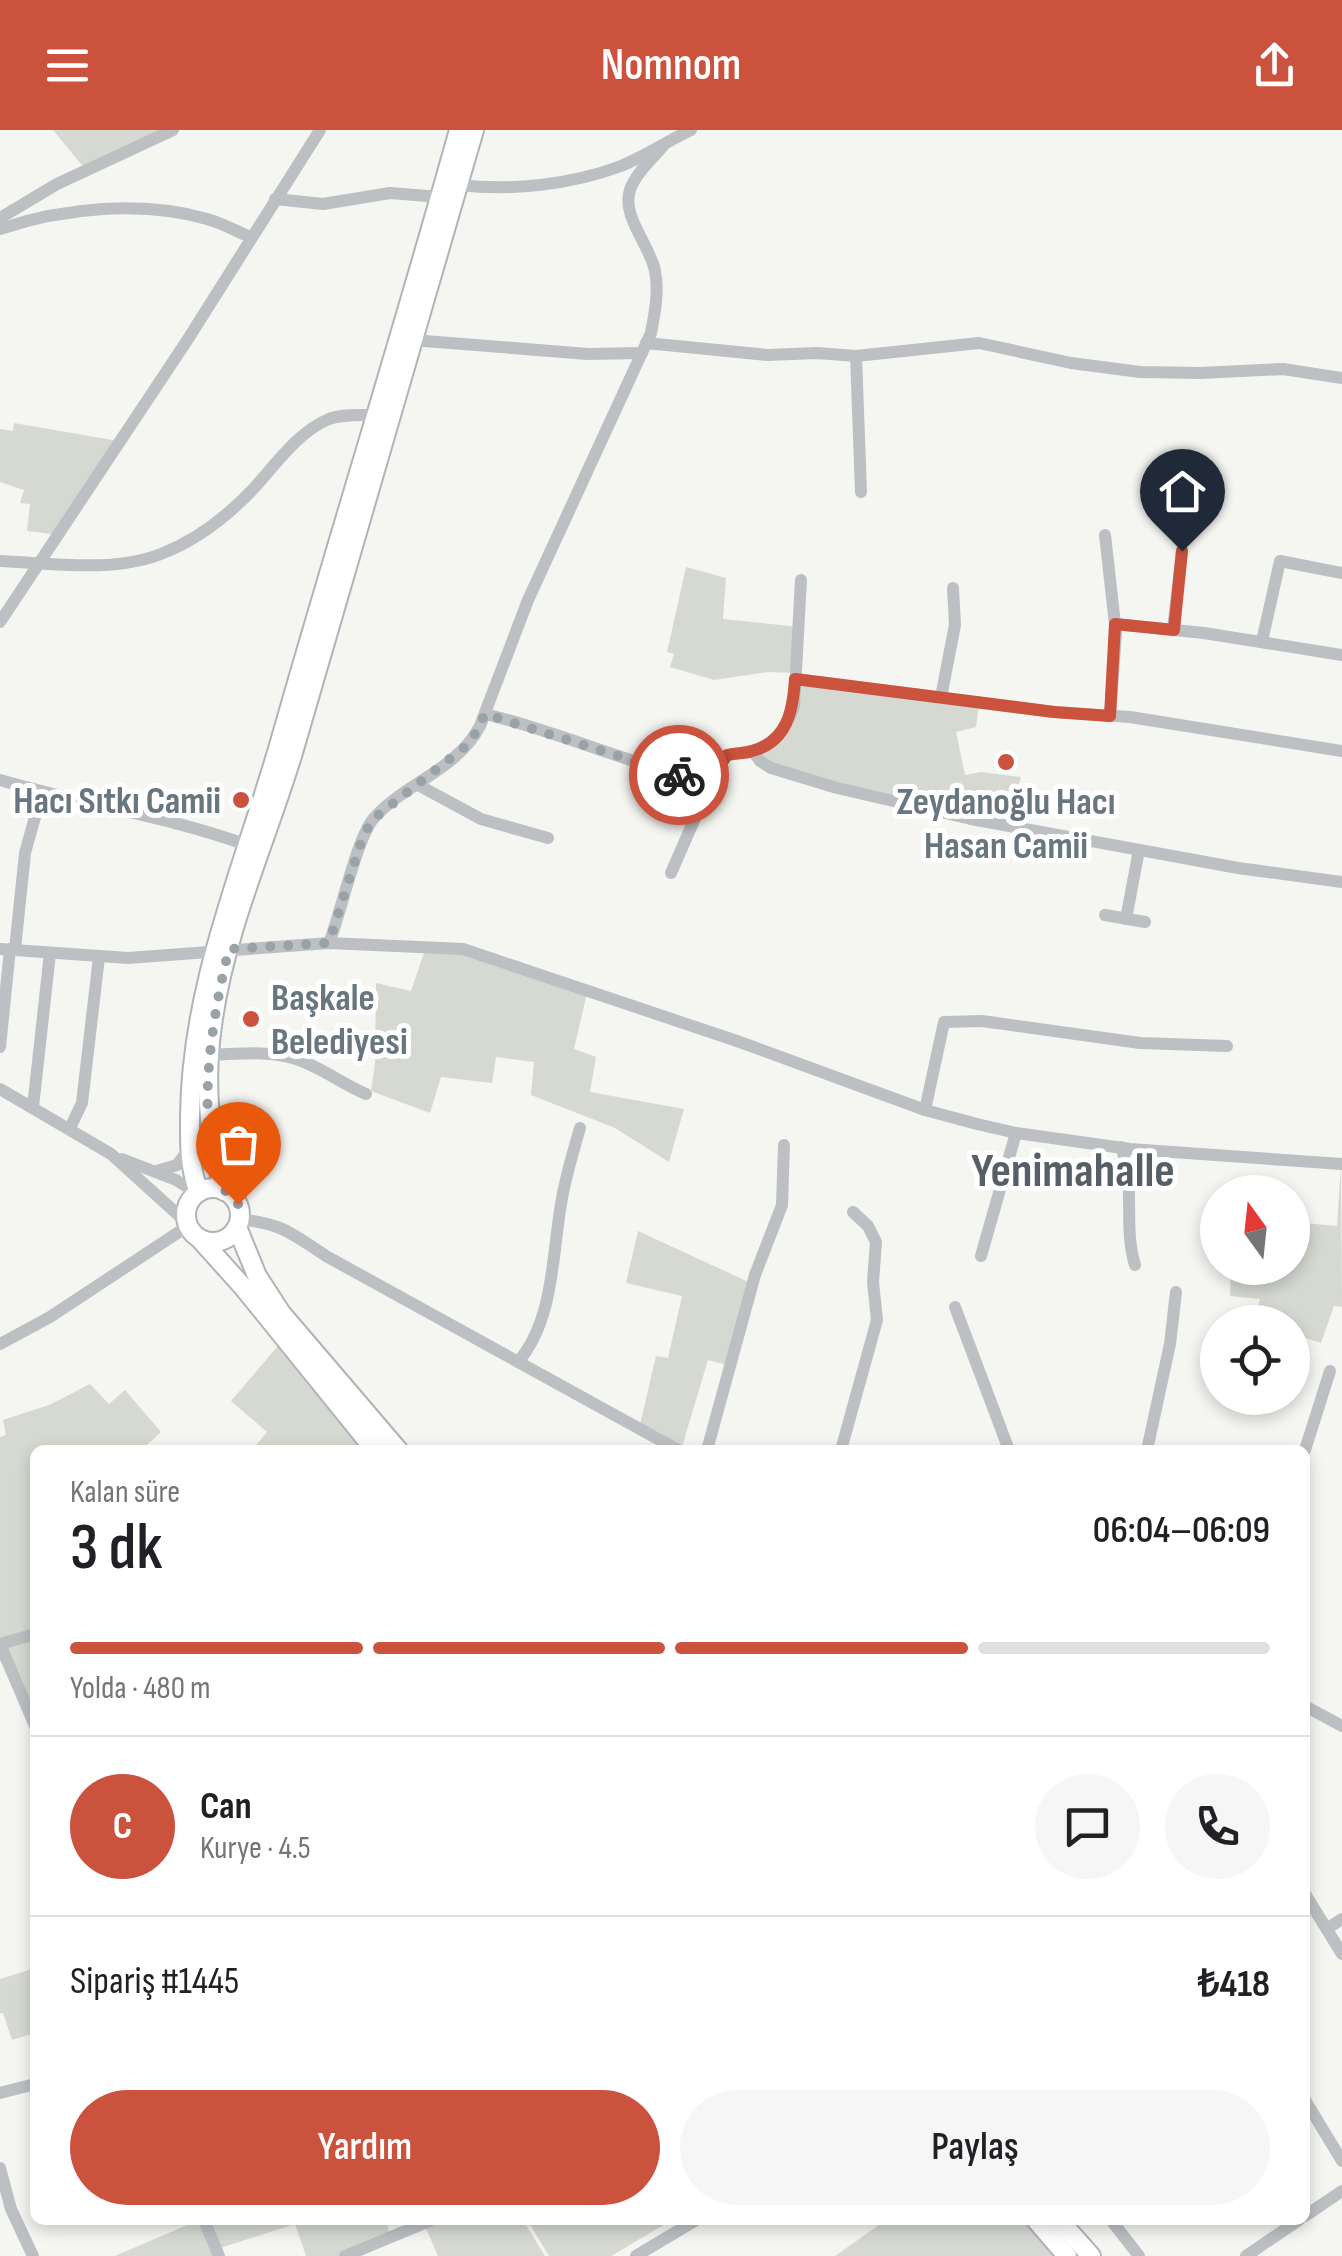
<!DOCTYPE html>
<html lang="tr">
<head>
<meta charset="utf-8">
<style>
	body { margin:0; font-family:"Sofia Sans Condensed",sans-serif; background:#f6f6f6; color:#202124; height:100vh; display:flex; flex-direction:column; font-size:38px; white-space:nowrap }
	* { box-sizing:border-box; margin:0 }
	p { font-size:32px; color:#757577 }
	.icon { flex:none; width:55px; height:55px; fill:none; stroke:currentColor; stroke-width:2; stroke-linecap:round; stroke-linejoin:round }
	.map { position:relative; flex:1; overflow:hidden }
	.side { position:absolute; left:30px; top:1315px; width:1280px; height:780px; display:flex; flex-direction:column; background:#fff; border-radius:15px; box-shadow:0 5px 15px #0003 }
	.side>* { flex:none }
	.needle { width:65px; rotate:345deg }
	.buttons { position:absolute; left:1200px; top:1045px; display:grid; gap:20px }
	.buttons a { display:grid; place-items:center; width:110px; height:110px; border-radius:50%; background:#fff; box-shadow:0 5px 15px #0003; font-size:50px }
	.pin { position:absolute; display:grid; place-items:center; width:85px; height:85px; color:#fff; margin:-102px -42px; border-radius:50% 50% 50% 0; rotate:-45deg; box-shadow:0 0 10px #0007 }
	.pin .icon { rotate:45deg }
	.courier { position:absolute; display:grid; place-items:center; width:100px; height:100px; margin:-50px; border:8px solid #cb523c; border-radius:50%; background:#fff; color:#222; box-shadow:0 2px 12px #0007 }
	.headline em { font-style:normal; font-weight:600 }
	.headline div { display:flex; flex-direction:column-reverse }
	.headline { display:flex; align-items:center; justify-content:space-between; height:170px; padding:0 40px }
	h1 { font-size:65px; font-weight:600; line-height:75px }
	.bar { display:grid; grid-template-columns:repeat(4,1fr); gap:15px 10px; align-content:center; height:120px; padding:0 40px }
	.bar i { height:12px; border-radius:8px; background:#e0e0e0 }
	.bar .current { background:#cb523c }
	.bar p { grid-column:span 4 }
	.line { display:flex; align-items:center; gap:25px; padding:0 40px; border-top:2px solid #e0e0e0 }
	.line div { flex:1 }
	.round { display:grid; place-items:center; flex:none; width:105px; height:105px; border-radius:52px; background:#f6f6f6 }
	.primary-button { display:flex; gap:20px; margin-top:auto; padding:20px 40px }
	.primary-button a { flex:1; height:115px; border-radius:60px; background:#cb523c; color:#fff; font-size:40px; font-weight:600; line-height:115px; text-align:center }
	.primary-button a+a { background:#f6f6f6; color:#202124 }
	header { display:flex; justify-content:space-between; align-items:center; height:130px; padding:0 40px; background:#cb523c; color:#fff; font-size:45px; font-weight:600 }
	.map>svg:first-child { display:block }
	.green { fill:#d5d9d2 }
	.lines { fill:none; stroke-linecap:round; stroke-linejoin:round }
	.major-casing { stroke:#b0b4b7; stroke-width:22 }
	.minor { stroke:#bcc0c3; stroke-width:12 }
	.major { stroke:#fff; stroke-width:18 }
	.done { stroke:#99a2a7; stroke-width:10; stroke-dasharray:0 18 }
	.route { stroke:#cb523c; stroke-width:12 }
	.poi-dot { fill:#cb523c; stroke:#fff; stroke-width:4 }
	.labels { text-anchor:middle; stroke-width:10; stroke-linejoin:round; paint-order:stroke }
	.poi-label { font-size:38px; font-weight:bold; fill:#68767f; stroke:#fff; text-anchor:end }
	.district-label { font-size:48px; font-weight:bold; fill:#555f65; stroke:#fff }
</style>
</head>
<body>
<header><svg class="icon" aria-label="menu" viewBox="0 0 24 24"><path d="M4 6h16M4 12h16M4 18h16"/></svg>Nomnom<svg class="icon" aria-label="share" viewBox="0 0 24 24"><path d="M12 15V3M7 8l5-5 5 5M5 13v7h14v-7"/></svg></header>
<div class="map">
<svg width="1342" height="2126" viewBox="0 0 1342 2126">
	<rect width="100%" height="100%" fill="#f5f5f2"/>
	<!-- green -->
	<g class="green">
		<path d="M53,0H173L86,40Z"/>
		<path d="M14,293L118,311L60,405L27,401L30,374L20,373L24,360L0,352V299L13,301Z"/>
		<path d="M686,437L726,448L723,489L799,497L796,543L768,542L714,550L670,537L674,524L667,522Z"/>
		<path d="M795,549L979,573L976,597L956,602L965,645L981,642L1021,647L1007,696L765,635L761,618L784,599Z"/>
		<path d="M426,817L463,819L587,863L574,919L596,927L590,962L684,979L669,1032L615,998L531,965L534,932L496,927L492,953L441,947L430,983L371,961L375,934L376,853L411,861Z"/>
		<path d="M1341,1034L1342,1177L1334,1176L1321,1213L1293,1204L1292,1192H1254L1260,1169L1230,1166L1231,1138H1292L1293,1092L1337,1096Z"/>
		<path d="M638,1101L753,1154L731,1236L708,1230L681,1320L639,1299L656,1226L668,1228L682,1166L626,1153Z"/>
		<path d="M284,1209L375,1320H252L267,1302L231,1271Z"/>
		<path d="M90,1254L109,1274L125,1260L161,1302L141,1320H35V1578L29,1580L8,1532L0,1531V1307L6,1305L3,1290L49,1275Z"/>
		<path d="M35,1838V1903L12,1910L3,1883H0V1849Z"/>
		<path d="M199,2090H386L391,2110L345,2126H306L295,2094L217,2119L219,2126H115Z"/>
		<path d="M432,2090H523L545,2126H438L424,2094Z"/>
		<path d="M527,2090H672L611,2126H549Z"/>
		<path d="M886,2090H1036L1067,2126H835Z"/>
	</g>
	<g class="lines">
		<defs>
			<g id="major">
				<circle cx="213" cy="1085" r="27"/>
				<path d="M224,1061C209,1007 204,951 212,896C224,801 267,710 294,619C354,413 414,206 474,0"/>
				<path d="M199,1062C189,1038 190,1012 190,987C191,855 244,737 280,612C338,408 402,205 459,0"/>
				<path d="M237,1097L257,1146L281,1183L398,1320"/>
				<path d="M200,1109L244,1158L375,1320"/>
				<path d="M1036,2090L1067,2126"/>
				<path d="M1059,2090L1091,2126"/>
			</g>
		</defs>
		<!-- major casing -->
		<use href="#major" class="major-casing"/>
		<!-- minor -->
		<g class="minor">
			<path d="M458,55C512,61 570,55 621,36C646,26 667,11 691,0"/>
			<path d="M275,69L323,74L390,63L440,67"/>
			<path d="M0,88L57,54L173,0"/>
			<path d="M0,99C62,78 143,70 207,89C222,93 236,101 250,107"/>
			<path d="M412,210L588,224L642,223"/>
			<path d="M646,213L768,225L817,223L856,226L979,213L1071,233L1140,242L1200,243L1283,239L1342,248"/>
			<path d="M856,226L861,362"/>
			<path d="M1105,405L1116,503L1110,586"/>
			<path d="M0,431C51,433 113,443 161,424C197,410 229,385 255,357C276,334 299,301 329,289C343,284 360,285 375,285"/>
			<path d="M0,492L188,209L320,0"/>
			<path d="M1115,494L1204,503L1342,525"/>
			<path d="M1173,499L1182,421"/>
			<path d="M1262,511L1280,431L1342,443"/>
			<path d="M795,549L1054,582L1130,587L1342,621"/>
			<path d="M941,567L955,495L953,458"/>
			<path d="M485,584C561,602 632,636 709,651"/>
			<path d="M753,621L760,631L771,638L837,658L971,689L1238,738L1342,752"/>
			<path d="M0,650C82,674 167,686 247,715"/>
			<path d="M418,655L481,689L548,708"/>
			<path d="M671,743L721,629C731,623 735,624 746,622C771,619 787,599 794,576L801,450"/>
			<path d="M1105,785L1145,792"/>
			<path d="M1126,789L1139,720"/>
			<path d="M329,813C341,783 357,707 374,688C405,653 457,640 480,596L528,470L651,203C655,182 659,161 655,141C650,115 621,86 630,60C635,44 652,29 663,16"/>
			<path d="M0,819L128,828L329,813L463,819L737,911L925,980L977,994L1016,1003L1130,1019L1342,1034"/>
			<path d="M15,819L25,723L42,662"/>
			<path d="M0,917L10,819"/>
			<path d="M203,925C234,925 265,919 296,929C321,937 342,954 366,964"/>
			<path d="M0,959L111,1024L186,1092"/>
			<path d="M33,977L50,823"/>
			<path d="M925,980L944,892L982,891L1140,913L1227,916"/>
			<path d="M70,998L82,973L99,827"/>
			<path d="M1121,1017C1136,1057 1123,1096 1135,1135"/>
			<path d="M122,1029L176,1050L197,1063"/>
			<path d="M157,1041L177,1035L190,1018"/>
			<path d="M239,1089C283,1094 291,1103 326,1126L678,1320"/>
			<path d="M981,1126L1016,1003"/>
			<path d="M955,1177L1009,1320"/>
			<path d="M0,1214L50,1187L188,1096"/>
			<path d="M518,1232C554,1190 552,1126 561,1074C565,1048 573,1023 580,998"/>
			<path d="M707,1320L755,1145L782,1075L784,1015"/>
			<path d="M841,1320L877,1190L873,1152L876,1112L868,1096L853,1082"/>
			<path d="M1147,1320L1170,1214L1176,1162"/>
			<path d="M1305,1320L1330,1241"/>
			<path d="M35,1504L0,1514L35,1596"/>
			<path d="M1305,1576L1342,1596"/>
			<path d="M1305,1764L1342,1824"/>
			<path d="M1328,1798L1342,1789"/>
			<path d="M0,1963L35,1954"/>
			<path d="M1305,1970L1342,2031"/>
			<path d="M0,2038L11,2079L33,2126"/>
			<path d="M1305,2086L1342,2061"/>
			<path d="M204,2090L219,2126"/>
			<path d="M1111,2090L1139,2126"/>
			<path d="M345,2126L432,2090"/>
			<path d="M636,2126L696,2090"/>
			<path d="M1246,2126L1299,2090"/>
		</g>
		<!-- major -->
		<use href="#major" class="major"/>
	</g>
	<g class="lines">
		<!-- done -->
		<path class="done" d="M238,1074C233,1068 226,1063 223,1057C193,997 213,882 229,819L329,813L362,709L372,690L470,613L485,584L679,645"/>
		<!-- route -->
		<path class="route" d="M679,645L709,651L727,625C735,623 743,624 752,621C787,612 793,581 795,549L1054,582L1110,586L1115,494L1174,500L1182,421"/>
	</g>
	<!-- markers -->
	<g class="poi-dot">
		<circle cx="1006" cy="632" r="10"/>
		<circle cx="241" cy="670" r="10"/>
		<circle cx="251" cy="889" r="10"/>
	</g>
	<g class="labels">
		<!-- poi labels -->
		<g class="poi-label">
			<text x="221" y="683">Hacı Sıtkı Camii</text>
			<text x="1006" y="684" text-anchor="middle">Zeydanoğlu Hacı<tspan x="1006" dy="44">Hasan Camii</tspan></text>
			<text x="271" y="880" text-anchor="start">Başkale<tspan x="271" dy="44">Belediyesi</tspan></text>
		</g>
		<!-- district labels -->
		<g class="district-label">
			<text x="1073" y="1056">Yenimahalle</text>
		</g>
	</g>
</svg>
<div class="buttons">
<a><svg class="needle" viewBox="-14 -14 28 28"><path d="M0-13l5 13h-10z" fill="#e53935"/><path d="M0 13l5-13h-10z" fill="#757577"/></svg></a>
<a><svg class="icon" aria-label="locate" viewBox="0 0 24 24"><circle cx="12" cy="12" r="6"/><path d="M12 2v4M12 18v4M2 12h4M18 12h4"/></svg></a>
</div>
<div class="pin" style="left:238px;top:1074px;background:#ea580c"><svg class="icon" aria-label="bag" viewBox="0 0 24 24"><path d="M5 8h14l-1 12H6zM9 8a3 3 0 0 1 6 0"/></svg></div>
<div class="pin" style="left:1182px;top:421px;background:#1f2937"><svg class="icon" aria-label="home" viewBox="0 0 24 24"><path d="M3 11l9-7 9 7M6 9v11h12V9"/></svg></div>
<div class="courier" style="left:679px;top:645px"><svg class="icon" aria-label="bike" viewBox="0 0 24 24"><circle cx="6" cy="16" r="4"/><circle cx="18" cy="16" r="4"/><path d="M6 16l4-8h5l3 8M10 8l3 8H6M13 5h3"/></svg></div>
<section class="side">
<div class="headline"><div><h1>3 dk</h1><p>Kalan süre</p></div><em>06:04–06:09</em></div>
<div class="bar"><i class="current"></i><i class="current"></i><i class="current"></i><i></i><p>Yolda · 480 m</p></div>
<div class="line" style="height:180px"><b class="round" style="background:#cb523c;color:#fff">C</b><div><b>Can</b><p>Kurye · 4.5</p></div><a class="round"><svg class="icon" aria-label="chat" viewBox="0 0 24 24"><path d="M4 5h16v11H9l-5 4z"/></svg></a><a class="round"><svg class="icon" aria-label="phone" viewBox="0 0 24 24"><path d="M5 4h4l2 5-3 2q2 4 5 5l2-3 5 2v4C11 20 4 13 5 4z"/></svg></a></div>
<div class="line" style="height:130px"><div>Sipariş #1445</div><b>₺418</b></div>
<div class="primary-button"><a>Yardım</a><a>Paylaş</a></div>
</section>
</div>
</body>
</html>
